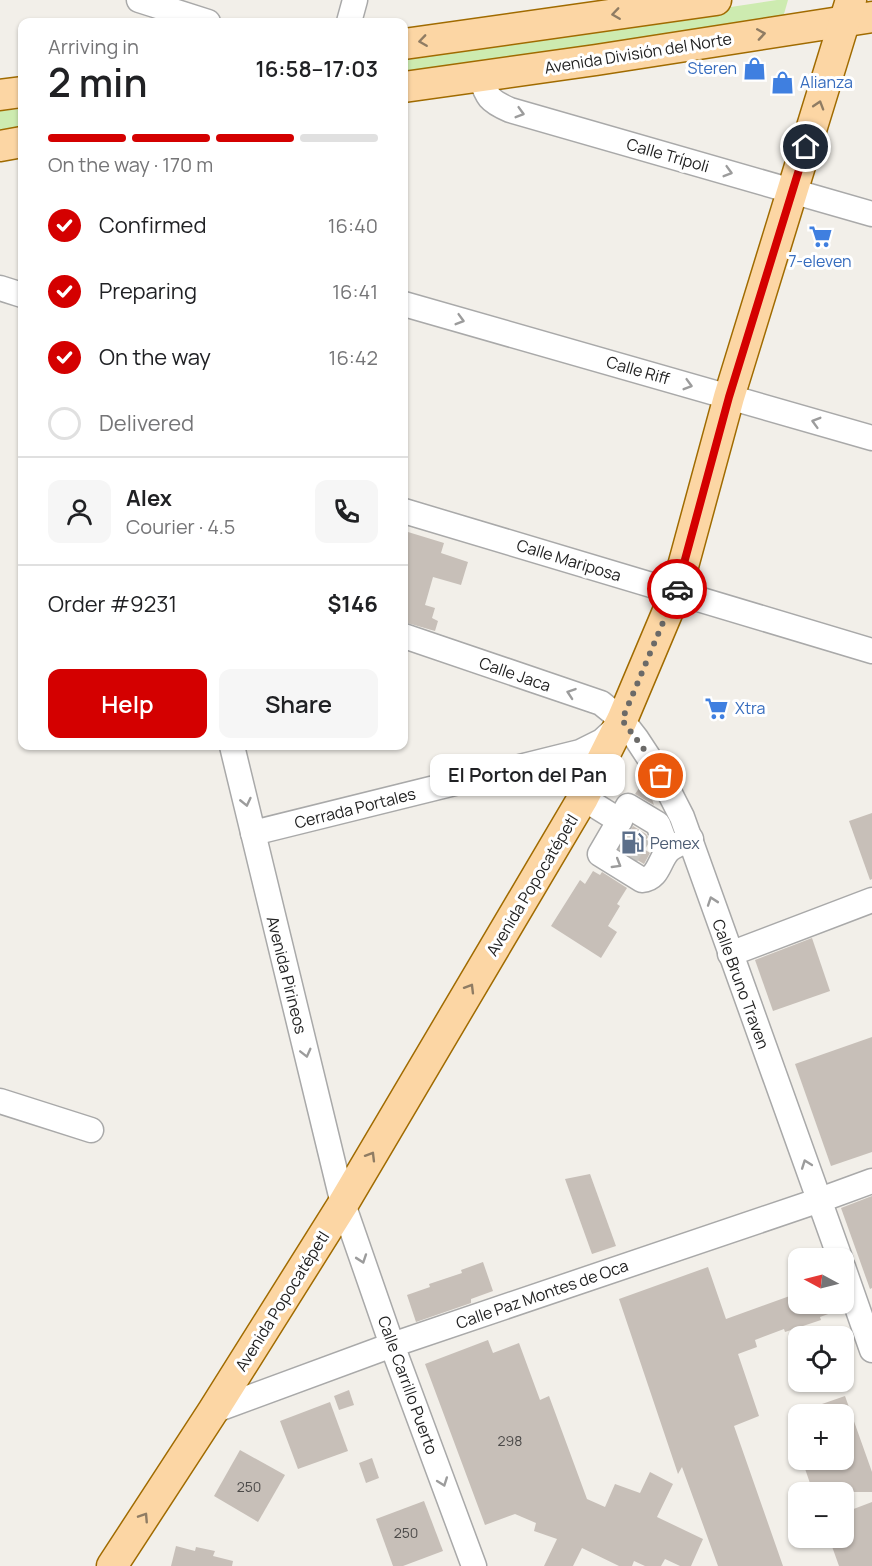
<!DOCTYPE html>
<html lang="en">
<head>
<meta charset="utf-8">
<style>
	body { margin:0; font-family:Manrope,sans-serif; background:#f6f6f6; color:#202124; height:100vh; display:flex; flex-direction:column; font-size:22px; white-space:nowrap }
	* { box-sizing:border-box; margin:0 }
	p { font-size:20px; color:#757577 }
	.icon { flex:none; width:33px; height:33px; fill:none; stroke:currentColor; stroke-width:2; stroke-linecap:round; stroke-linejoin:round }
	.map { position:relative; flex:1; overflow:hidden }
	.drawer { position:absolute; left:18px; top:18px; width:390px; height:732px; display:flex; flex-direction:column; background:#fff; border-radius:12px; box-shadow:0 2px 4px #0004 }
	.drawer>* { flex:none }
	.needle { width:39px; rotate:277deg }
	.fabs { position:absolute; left:788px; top:1248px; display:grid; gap:12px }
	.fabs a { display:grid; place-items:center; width:66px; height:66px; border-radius:12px; background:#fff; box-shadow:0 2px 4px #0004; font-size:30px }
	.pin { position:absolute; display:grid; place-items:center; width:51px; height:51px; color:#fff; margin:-26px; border:3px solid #fff; border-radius:50%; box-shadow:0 2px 6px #0007 }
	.courier { position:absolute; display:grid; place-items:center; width:60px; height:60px; margin:-30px; border:4px solid #d40000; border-radius:50%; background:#fff; color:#222; box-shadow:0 2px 8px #0007 }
	.bubble { position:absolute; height:42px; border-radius:12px; background:#fff; box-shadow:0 2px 4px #0004; font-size:20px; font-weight:600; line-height:42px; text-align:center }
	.summary em { font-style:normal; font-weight:600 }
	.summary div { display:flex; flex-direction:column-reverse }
	.summary { display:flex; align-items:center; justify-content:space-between; height:102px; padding:0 30px }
	h1 { font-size:39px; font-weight:600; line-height:45px }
	.bar { display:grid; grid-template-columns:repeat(4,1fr); gap:9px 6px; align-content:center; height:72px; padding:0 30px }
	.bar i { height:8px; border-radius:4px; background:#e0e0e0 }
	.bar .active { background:#d40000 }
	.bar p { grid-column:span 4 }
	.line { display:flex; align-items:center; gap:15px; padding:0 30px; border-top:2px solid #e0e0e0 }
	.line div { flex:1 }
	.round { display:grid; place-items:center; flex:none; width:63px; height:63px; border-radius:12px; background:#f6f6f6 }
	ol { padding:0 30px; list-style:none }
	li { display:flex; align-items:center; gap:18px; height:66px }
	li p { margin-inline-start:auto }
	li .icon { padding:6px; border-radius:50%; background:#d40000; color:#fff; stroke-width:4 }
	li:last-child { color:#757577 }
	li i { width:33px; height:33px; border:3px solid #e0e0e0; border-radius:50% }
	.action { display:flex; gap:12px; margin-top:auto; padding:12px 30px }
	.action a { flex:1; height:69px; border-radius:12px; background:#d40000; color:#fff; font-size:24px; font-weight:600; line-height:69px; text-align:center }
	.action a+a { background:#f6f6f6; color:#202124 }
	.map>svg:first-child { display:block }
	.grass { fill:#cdebb0 }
	.building { fill:#c7bfb8 }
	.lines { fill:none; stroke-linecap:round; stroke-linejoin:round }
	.minor-tunnel { stroke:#c8c6c1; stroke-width:24; stroke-dasharray:24 12; stroke-linecap:butt }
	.minor-casing { stroke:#a9a9a9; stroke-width:27 }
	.major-casing { stroke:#a06b00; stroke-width:33 }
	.minor { stroke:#fff; stroke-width:24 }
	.major { stroke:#fcd6a4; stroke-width:30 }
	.oneway { stroke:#8f7c63 }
	.oneway2 { stroke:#9c9c9c }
	.done { stroke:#6b6a68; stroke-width:6; stroke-dasharray:0 10.8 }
	.route { stroke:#d40000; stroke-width:8 }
	.labels { text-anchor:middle; stroke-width:6; stroke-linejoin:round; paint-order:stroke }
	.number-label { font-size:14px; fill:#4b4948 }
	.street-label { font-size:16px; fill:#222; stroke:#fff }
	.shop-label { font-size:16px; fill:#366cbe; stroke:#fff; text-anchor:start }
	.service-label { font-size:16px; fill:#4e5e75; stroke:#fff; text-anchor:start }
</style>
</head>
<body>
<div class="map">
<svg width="872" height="1566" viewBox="0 0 872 1566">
	<rect width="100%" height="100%" fill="#f2efe9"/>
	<!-- grass -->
	<g class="grass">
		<path d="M777,0H788L782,21L404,75V56Z"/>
		<path d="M22,109V128L0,130V111Z"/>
	</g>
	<!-- building -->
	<g class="building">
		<path d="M408,532L444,543L441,553L468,562L461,585L433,577L425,605L435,608L432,618L438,621L435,631L404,622V545Z"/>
		<path d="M640,787L650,793L654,805L635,794Z"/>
		<path d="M872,813V879L870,880L849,821Z"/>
		<path d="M633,826L646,834L648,837L641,847L650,853L644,864L619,849Z"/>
		<path d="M593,871L600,875L602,872L627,888L617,904L620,906L608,926L617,932L601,958L551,926L580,880L585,884Z"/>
		<path d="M812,938L830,991L773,1011L755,960Z"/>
		<path d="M872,1037V1152L831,1166L795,1064Z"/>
		<path d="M590,1174L616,1246L592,1254L565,1179Z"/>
		<path d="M872,1196V1288L870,1289L841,1208Z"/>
		<path d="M483,1262L493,1291L471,1299V1303L416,1322L407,1295L430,1287L429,1284L462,1273L461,1270Z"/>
		<path d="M708,1267L726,1319L798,1293V1304H841L842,1309L820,1317L821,1320L785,1332L784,1329L755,1340L757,1347L738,1354L759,1416L734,1426L783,1566H718L682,1467L678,1474L619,1299Z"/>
		<path d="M488,1340L493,1353L519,1343L540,1400L549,1396L587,1499L605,1507L615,1484L640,1493L650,1472L673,1484L657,1517L703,1539L691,1566H680L665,1559L661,1566H645L634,1561L632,1566H619L582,1548L573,1566H544L557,1539L534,1531L536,1523L515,1514L485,1525L425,1364Z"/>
		<path d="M349,1390L354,1405L339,1410L334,1396Z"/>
		<path d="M845,1396L872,1472V1492H813L802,1460H843V1414H799V1412Z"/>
		<path d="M330,1402L348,1451L298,1469L280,1421Z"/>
		<path d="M240,1450L285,1475L258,1522L214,1496Z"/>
		<path d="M372,1458L379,1478L366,1483L359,1463Z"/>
		<path d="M424,1501L443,1551L403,1566H393L376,1519Z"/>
		<path d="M872,1502V1566H839L829,1538H843V1513Z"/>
		<path d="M176,1546L195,1551L196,1547L215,1551L213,1556L233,1561L232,1566H171Z"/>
	</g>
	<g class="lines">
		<!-- minor-tunnel -->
		<path class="minor-tunnel" d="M623,839L656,860"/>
		<defs>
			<g id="minor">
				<path d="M139,0L208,22"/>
				<path d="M349,22L355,0"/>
				<path d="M480,76C487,97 489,101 510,110L872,214"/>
				<path d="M0,288L22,295"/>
				<path d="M404,304L872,438"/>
				<path d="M404,511L872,651"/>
				<path d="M404,636L601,703L622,720L636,738L661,776L682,817L840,1258"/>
				<path d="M232,746L343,1204L392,1345L474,1566"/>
				<path d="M583,798L620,821"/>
				<path d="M253,833L580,752L602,741L617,727"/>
				<path d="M668,851L658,824L628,806L600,854L642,880C659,879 659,859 669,850C675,845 684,842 691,839"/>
				<path d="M730,954L872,900"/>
				<path d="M0,1101L91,1130"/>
				<path d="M843,1267L872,1350"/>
				<path d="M213,1411L392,1345L820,1200L872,1181"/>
			</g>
			<g id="major">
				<path d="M404,44L716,0"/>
				<path d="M404,87L596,60L872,17"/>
				<path d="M0,95L22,92"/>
				<path d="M0,146L22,142"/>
				<path d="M112,1566L213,1411L343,1204L583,798L622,720L676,592L729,397L851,0"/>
			</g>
		</defs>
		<!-- minor casing -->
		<use href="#minor" class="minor-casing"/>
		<!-- major casing -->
		<use href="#major" class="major-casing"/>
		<!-- minor -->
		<use href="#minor" class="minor"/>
		<!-- major -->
		<use href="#major" class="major"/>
	</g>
	<!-- one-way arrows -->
	<defs><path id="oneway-chevron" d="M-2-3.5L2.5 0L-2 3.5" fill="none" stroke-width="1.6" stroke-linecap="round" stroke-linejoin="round" transform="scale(1.5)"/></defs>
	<g class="oneway">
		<use href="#oneway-chevron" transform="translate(616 14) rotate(172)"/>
		<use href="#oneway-chevron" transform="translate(761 34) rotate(-9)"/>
		<use href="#oneway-chevron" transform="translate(423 41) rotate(172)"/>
		<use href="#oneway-chevron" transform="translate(819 105) rotate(-73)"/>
		<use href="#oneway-chevron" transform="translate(470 988) rotate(-59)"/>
		<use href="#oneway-chevron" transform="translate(371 1156) rotate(-59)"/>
		<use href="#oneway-chevron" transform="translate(144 1517) rotate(-57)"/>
	</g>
	<g class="oneway2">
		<use href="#oneway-chevron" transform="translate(520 113) rotate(16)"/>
		<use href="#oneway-chevron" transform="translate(728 172) rotate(16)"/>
		<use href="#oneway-chevron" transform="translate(460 320) rotate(16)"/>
		<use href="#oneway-chevron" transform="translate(688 385) rotate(16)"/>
		<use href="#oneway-chevron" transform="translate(816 422) rotate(-164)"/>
		<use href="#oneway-chevron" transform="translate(571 693) rotate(-161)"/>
		<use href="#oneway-chevron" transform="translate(246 802) rotate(77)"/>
		<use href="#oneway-chevron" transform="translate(617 864) rotate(31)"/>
		<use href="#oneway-chevron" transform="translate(712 901) rotate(-109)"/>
		<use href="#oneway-chevron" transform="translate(306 1053) rotate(76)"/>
		<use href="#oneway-chevron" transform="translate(806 1164) rotate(-110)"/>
		<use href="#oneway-chevron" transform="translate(362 1259) rotate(71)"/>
		<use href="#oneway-chevron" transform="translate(443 1482) rotate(70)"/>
	</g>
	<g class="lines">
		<!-- done -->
		<path class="done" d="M661,776L649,756L622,720L677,589"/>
		<!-- route -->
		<path class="route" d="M677,589L729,397L806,147"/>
	</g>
	<!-- icons -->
	<defs>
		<symbol id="shop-bare" viewBox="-9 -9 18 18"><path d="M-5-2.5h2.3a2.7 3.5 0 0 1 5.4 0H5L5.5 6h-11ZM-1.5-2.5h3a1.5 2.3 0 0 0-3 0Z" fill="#3f7fe0" stroke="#fff" stroke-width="2.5" paint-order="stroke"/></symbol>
		<symbol id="supermarket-bare" viewBox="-9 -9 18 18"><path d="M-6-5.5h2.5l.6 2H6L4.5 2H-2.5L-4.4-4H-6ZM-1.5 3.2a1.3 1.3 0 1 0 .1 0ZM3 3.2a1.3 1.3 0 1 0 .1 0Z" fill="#3f7fe0" stroke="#fff" stroke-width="2.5" paint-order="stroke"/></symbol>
		<symbol id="fuel-bare" viewBox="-9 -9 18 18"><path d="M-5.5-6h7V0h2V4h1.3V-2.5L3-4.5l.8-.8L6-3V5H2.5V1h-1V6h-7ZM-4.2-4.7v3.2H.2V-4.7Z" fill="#5c6f8a" stroke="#fff" stroke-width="2.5" paint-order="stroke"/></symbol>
	</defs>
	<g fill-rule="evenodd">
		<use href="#shop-bare" x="738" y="52" width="33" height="33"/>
		<use href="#shop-bare" x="766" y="66" width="33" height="33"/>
		<use href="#supermarket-bare" x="804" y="220" width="33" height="33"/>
		<use href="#supermarket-bare" x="700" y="692" width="33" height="33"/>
		<use href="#fuel-bare" x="616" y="826" width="33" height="33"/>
	</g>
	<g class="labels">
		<!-- number labels -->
		<g class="number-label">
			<text x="510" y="1446">298</text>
			<text x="249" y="1492">250</text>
			<text x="406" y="1538">250</text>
		</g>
		<!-- street labels -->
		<g class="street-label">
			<text transform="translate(638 53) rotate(-9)" y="6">Avenida División del Norte</text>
			<text transform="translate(668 155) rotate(16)" y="6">Calle Trípoli</text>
			<text transform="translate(638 370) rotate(16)" y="6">Calle Riff</text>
			<text transform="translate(569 560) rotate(17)" y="6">Calle Mariposa</text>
			<text transform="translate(515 674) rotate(19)" y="6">Calle Jaca</text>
			<text transform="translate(355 808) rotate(-14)" y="6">Cerrada Portales</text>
			<text transform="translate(532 885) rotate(-59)" y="6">Avenida Popocatépetl</text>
			<text transform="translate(287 975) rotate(76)" y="6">Avenida Pirineos</text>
			<text transform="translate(741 984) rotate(70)" y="6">Calle Bruno Traven</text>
			<text transform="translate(542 1294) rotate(-19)" y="6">Calle Paz Montes de Oca</text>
			<text transform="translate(282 1301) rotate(-58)" y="6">Avenida Popocatépetl</text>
			<text transform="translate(408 1385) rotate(70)" y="6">Calle Carrillo Puerto</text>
		</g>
		<!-- shop labels -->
		<g class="shop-label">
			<text x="737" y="74" text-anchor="end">Steren</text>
			<text x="800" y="88">Alianza</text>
			<text x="820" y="267" text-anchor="middle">7-eleven</text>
			<text x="735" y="714">Xtra</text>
		</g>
		<!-- service labels -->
		<g class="service-label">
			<text x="650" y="849">Pemex</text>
		</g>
	</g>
</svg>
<div class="fabs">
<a><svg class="needle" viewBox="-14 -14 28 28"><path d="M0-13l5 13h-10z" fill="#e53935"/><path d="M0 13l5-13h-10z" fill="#757577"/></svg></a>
<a><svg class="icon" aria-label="locate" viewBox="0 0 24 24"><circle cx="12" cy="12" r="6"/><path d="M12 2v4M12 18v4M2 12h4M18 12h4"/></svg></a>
<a>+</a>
<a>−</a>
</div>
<div class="pin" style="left:661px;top:776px;background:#ea580c"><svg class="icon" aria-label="bag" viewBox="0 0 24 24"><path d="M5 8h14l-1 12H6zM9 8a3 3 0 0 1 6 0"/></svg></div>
<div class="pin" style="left:806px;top:147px;background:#1f2937"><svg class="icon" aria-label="home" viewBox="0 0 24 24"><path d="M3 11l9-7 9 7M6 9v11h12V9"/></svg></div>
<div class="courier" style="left:677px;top:589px"><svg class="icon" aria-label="car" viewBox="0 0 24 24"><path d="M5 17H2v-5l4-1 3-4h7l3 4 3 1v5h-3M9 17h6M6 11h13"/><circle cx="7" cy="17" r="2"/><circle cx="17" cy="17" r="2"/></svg></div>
<div class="bubble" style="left:430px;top:754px;width:195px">El Porton del Pan</div>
<section class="drawer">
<div class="summary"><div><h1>2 min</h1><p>Arriving in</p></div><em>16:58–17:03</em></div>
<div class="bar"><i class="active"></i><i class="active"></i><i class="active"></i><i></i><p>On the way · 170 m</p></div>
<ol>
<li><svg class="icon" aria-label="check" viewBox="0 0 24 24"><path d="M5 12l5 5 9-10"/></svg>Confirmed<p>16:40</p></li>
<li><svg class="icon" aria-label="check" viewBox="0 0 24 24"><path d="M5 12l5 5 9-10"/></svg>Preparing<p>16:41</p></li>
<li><svg class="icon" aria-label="check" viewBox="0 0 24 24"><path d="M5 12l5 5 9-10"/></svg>On the way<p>16:42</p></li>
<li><i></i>Delivered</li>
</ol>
<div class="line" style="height:108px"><a class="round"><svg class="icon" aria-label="person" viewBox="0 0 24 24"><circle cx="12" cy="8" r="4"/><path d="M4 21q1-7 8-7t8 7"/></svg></a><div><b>Alex</b><p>Courier · 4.5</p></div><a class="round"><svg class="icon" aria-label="phone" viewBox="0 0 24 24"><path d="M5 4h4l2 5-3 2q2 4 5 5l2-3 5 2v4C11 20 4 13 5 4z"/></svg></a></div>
<div class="line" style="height:78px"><div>Order #9231</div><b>$146</b></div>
<div class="action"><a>Help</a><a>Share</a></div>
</section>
</div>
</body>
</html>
